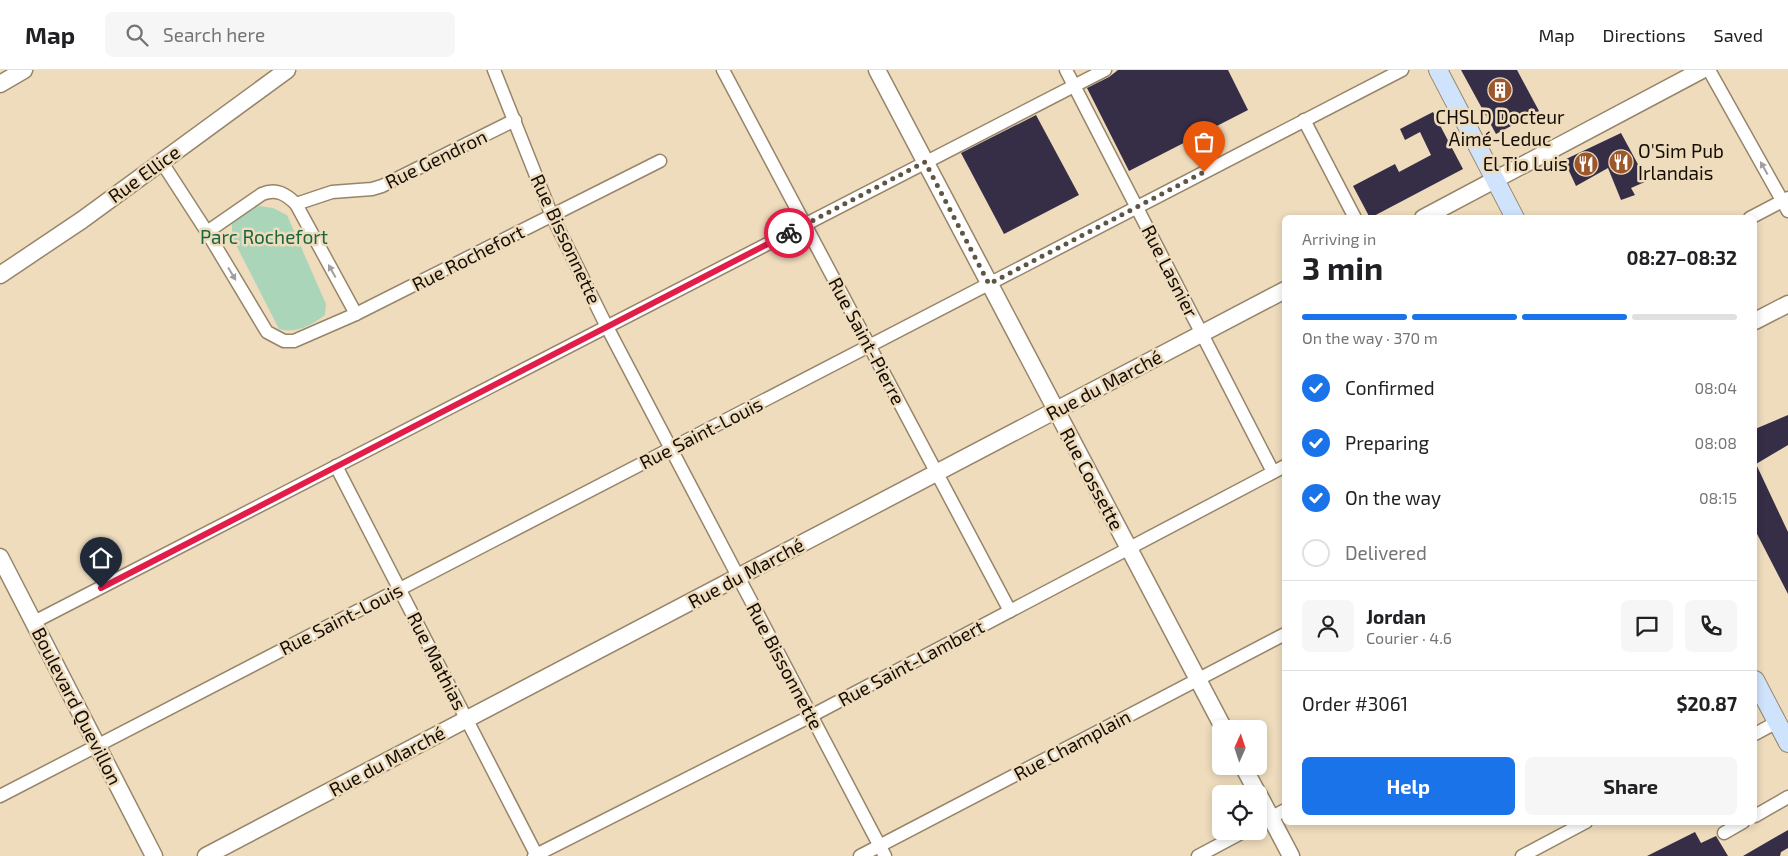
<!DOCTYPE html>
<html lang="en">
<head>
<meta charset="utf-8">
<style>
	body { margin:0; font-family:"Exo 2",sans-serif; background:#f6f6f6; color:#202124; height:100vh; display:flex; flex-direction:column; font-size:19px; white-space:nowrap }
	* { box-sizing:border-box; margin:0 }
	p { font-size:16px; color:#757577 }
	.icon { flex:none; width:28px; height:28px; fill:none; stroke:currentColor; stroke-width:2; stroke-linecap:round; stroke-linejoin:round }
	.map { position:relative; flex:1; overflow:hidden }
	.panel { position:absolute; left:1282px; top:145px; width:475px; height:610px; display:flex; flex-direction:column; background:#fff; border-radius:8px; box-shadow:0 2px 8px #0003 }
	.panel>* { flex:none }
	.needle { width:32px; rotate:3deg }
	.buttons { position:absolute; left:1212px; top:650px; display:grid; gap:10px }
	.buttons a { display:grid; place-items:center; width:55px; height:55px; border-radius:8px; background:#fff; box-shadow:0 2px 8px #0003; font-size:25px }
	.pin { position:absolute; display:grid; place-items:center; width:42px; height:42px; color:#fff; margin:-51px -21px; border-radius:50% 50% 50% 0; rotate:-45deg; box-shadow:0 0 5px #0007 }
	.pin .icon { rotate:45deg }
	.courier { position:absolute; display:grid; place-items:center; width:50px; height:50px; margin:-25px; border:4px solid #e11d48; border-radius:50%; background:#fff; color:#222; box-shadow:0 1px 6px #0007 }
	.overview em { font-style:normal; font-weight:700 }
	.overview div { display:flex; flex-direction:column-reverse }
	.overview { display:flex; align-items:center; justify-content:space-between; height:85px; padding:0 20px }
	h1 { font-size:32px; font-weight:700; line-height:38px }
	.bar { display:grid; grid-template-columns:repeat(4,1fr); gap:8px 5px; align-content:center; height:60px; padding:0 20px }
	.bar i { height:6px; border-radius:4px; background:#e0e0e0 }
	.bar .current { background:#1a73e8 }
	.bar p { grid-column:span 4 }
	.line { display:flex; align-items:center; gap:12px; padding:0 20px; border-top:1px solid #e0e0e0 }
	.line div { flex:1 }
	.round { display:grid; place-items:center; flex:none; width:52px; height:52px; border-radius:8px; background:#f6f6f6 }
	ol { padding:0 20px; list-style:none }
	li { display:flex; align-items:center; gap:15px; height:55px }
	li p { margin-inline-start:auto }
	li .icon { padding:5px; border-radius:50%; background:#1a73e8; color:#fff; stroke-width:4 }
	li:last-child { color:#757577 }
	li i { width:28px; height:28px; border:2px solid #e0e0e0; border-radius:50% }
	.button { display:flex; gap:10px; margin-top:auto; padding:10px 20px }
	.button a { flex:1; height:58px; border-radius:8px; background:#1a73e8; color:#fff; font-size:20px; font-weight:700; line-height:58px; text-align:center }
	.button a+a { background:#f6f6f6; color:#202124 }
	header { display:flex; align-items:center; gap:30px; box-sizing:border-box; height:70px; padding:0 25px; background:#fff; border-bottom:1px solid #e0e0e0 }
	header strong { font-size:24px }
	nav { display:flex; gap:28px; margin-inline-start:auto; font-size:18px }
	.search { width:350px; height:45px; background:#f6f6f6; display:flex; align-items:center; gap:12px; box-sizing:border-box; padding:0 18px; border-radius:8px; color:#757577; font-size:19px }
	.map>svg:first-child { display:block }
	.green { fill:#abd5b9 }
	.building { fill:#362d47 }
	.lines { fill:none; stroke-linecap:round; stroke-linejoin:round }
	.minor-casing { stroke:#978569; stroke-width:15 }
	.tertiary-casing { stroke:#978569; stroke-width:19 }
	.secondary-casing { stroke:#978569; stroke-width:20 }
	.minor { stroke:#fff; stroke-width:12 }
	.tertiary { stroke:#fff; stroke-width:16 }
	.secondary { stroke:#cfe4fc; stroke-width:18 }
	.oneway { fill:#a19e9b }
	.done { stroke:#605545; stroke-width:5; stroke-dasharray:0 9 }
	.route { stroke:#e11d48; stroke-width:6 }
	.labels { text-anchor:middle; stroke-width:5; stroke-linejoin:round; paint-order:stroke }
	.poi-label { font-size:19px; fill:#130d04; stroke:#efdcbd }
	.street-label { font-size:19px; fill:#130d04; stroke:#efdcbd }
	.park-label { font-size:19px; fill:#19673e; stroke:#efdcbd }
</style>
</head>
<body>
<header>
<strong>Map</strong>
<div class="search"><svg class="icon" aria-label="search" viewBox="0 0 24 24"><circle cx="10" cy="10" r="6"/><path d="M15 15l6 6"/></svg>Search here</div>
<nav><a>Map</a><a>Directions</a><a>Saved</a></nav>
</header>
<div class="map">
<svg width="1788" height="786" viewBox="0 0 1788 786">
	<rect width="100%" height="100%" fill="#efdcbd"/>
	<!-- green -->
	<path class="green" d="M259,136L273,138L287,145L326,234L325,245C312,255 295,264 279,259L232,167V154L240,146Z"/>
	<!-- building -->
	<g class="building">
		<path d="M1118,0H1228L1248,40L1129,101L1087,18L1109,7Z"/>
		<path d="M1461,0H1517L1539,41L1496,64Z"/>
		<path d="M1433,42L1463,99L1370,148L1353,116L1395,94L1399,102L1431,85L1420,62L1405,70L1400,59Z"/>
		<path d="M1036,45L1079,125L1004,164L961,83Z"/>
		<path d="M1621,63L1647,111L1631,118L1635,125L1621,130L1608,98L1576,116L1564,90Z"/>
		<path d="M1788,345V375L1756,394L1788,462V524L1755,460V359Z"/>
		<path d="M1788,760V778L1781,782L1780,786H1743Z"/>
		<path d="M1695,762L1701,773L1716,766L1728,786H1647Z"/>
	</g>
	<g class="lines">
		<defs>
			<g id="minor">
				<path d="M494,0L552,146L607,257L885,786"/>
				<path d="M723,0L1010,541"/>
				<path d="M1066,0L1273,402"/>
				<path d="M1709,0L1788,141"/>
				<path d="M1304,50L1355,148"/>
				<path d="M161,91L207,162L267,262L284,271H294L356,244L660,91"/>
				<path d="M296,134L332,122L372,119L382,116L515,50"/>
				<path d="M1750,148L1788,128"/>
				<path d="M207,162L262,124C276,118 286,124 296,134L356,244"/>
				<path d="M336,396L537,786"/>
				<path d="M34,552L1105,0"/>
				<path d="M1755,664L1777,652"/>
				<path d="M0,726L1402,0"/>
				<path d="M1755,746L1788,727"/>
				<path d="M1259,754L1285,740"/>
				<path d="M1724,763L1743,752"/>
				<path d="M534,786L811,646L1285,396"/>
				<path d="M860,786L1285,564"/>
				<path d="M1198,786L1245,761"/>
				<path d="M1522,786L1586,752"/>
			</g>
			<g id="tertiary">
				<path d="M877,0L1224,659"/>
				<path d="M0,14L24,0"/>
				<path d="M1423,148L1702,0"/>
				<path d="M0,205L82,150L287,0"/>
				<path d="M1755,251L1788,234"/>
				<path d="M0,487L154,786"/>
				<path d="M1243,696L1258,724"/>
				<path d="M1259,725L1291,786"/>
				<path d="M206,786L1285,220"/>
			</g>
			<g id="secondary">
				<path d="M1438,0L1515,148"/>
				<path d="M1755,610L1788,673"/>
			</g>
		</defs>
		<!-- minor casing -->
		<use href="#minor" class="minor-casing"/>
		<!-- tertiary casing -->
		<use href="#tertiary" class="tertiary-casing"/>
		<!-- secondary casing -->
		<use href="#secondary" class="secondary-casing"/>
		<!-- minor -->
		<use href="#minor" class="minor"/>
		<!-- tertiary -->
		<use href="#tertiary" class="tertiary"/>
		<!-- secondary -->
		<use href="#secondary" class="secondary"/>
	</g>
	<!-- one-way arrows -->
	<defs><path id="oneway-solid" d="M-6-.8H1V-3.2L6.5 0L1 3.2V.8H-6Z" transform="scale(1.25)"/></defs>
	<g class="oneway">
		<use href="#oneway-solid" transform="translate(1764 98) rotate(-119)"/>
		<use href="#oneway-solid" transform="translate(332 201) rotate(-119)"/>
		<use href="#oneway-solid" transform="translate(232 204) rotate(59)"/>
	</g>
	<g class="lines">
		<!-- done -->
		<path class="done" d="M789,163L925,92L989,214L1204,102"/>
		<!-- route -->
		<path class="route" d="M101,518L789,163"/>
	</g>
	<!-- icons -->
	<defs>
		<symbol id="building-disc" viewBox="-11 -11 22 22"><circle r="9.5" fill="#9d572c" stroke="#efdcbd"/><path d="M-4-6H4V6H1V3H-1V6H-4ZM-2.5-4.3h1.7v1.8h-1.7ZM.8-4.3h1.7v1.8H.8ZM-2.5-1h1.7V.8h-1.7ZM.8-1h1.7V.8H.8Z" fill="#fff"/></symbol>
		<symbol id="restaurant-disc" viewBox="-11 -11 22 22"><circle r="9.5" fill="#9d572c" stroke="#efdcbd"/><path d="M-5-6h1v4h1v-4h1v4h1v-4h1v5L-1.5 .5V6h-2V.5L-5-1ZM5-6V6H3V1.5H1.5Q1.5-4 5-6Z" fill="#fff"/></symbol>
	</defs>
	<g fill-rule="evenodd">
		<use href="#building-disc" x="1486" y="6" width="28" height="28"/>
		<use href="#restaurant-disc" x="1607" y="78" width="28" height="28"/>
		<use href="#restaurant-disc" x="1572" y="80" width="28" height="28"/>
	</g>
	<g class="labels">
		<!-- poi labels -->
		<g class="poi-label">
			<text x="1500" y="54">CHSLD Docteur<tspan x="1500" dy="22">Aimé-Leduc</tspan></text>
			<text x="1638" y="88" text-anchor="start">O'Sim Pub<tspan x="1638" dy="22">Irlandais</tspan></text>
			<text x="1568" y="101" text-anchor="end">El Tio Luis</text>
		</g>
		<!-- street labels -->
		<g class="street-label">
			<text transform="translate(436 89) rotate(-26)" y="7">Rue Gendron</text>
			<text transform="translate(144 104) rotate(-36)" y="7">Rue Ellice</text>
			<text transform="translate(566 169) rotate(65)" y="7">Rue Bissonnette</text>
			<text transform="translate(468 188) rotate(-27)" y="7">Rue Rochefort</text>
			<text transform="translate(1170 201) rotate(63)" y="7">Rue Lasnier</text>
			<text transform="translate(867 271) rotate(62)" y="7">Rue Saint-Pierre</text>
			<text transform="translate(1104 315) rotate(-28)" y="7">Rue du Marché</text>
			<text transform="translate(701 363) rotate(-27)" y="7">Rue Saint-Louis</text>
			<text transform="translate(1092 409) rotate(62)" y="7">Rue Cossette</text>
			<text transform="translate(746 503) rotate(-28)" y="7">Rue du Marché</text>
			<text transform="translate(341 549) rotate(-27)" y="7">Rue Saint-Louis</text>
			<text transform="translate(437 591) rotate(63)" y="7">Rue Mathias</text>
			<text transform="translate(911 593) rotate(-28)" y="7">Rue Saint-Lambert</text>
			<text transform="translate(785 596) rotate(62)" y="7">Rue Bissonnette</text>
			<text transform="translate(77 636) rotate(63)" y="7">Boulevard Quevillon</text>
			<text transform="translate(1072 675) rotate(-28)" y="7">Rue Champlain</text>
			<text transform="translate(387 691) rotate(-28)" y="7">Rue du Marché</text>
		</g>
		<!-- park labels -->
		<g class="park-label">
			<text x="264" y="174">Parc Rochefort</text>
		</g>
	</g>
</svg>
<div class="buttons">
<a><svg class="needle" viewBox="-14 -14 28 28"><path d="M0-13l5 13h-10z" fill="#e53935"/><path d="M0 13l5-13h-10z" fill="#757577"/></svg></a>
<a><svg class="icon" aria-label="locate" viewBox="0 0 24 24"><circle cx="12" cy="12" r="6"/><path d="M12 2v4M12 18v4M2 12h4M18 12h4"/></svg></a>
</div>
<div class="pin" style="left:1204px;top:102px;background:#ea580c"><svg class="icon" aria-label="bag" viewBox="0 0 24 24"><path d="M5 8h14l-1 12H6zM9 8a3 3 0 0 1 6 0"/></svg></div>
<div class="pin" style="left:101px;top:518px;background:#1f2937"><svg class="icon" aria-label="home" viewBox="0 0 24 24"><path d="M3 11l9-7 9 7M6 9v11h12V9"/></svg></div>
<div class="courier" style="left:789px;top:163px"><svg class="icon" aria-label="bike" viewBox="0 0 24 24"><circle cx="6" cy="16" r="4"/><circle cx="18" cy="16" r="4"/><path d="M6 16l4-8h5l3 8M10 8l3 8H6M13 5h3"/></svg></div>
<section class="panel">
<div class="overview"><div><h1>3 min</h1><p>Arriving in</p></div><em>08:27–08:32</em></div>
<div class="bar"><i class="current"></i><i class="current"></i><i class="current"></i><i></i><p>On the way · 370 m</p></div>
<ol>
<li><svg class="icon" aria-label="check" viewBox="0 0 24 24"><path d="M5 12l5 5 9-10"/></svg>Confirmed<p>08:04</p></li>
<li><svg class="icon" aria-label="check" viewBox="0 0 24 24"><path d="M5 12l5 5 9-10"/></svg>Preparing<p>08:08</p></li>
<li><svg class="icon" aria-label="check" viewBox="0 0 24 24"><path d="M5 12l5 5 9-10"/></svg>On the way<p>08:15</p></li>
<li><i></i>Delivered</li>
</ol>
<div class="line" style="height:90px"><a class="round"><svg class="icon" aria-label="person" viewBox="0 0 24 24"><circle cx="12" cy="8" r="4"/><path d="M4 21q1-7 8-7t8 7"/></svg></a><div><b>Jordan</b><p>Courier · 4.6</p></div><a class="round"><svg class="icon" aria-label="chat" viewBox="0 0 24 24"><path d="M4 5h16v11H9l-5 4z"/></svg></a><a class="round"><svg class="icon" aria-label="phone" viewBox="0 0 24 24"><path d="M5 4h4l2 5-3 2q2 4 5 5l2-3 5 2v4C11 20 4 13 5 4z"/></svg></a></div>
<div class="line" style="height:65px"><div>Order #3061</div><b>$20.87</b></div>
<div class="button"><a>Help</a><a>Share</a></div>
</section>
</div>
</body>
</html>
